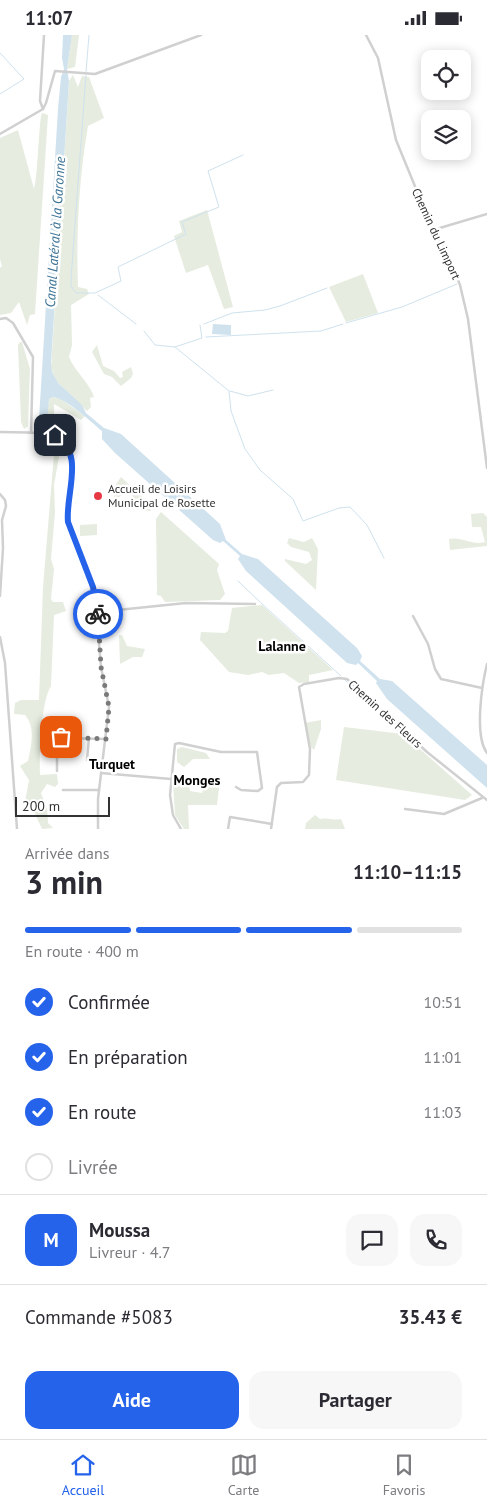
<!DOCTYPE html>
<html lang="fr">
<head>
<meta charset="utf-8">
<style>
	body { margin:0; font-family:"PT Sans",sans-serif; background:#f7f7f7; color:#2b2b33; height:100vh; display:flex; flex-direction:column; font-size:19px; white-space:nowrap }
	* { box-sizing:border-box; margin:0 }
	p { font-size:16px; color:#7c7c81 }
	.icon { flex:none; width:28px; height:28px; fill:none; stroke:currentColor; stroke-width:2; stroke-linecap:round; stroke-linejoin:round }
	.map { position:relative; height:794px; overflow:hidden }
	.sheet { display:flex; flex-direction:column; background:#fff; flex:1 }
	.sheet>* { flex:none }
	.controls { position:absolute; left:421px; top:15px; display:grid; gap:10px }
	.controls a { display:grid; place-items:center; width:50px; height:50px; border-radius:10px; background:#fff; box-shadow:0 2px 12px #0003; font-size:25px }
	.scale { position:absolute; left:15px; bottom:12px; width:95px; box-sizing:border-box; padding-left:5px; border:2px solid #333; border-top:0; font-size:14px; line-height:18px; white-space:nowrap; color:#333; -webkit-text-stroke:4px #fff; paint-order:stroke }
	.pin { position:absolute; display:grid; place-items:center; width:42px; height:42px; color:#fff; margin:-21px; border-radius:10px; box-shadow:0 2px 8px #0006 }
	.courier { position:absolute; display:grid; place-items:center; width:50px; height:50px; margin:-25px; border:4px solid #2563eb; border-radius:50%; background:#fff; color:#222; box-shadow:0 1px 6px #0007 }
	.summary em { font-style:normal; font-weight:700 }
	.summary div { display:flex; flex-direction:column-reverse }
	.summary { display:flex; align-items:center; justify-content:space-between; height:85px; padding:0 25px }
	h1 { font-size:32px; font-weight:700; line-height:38px }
	.bar { display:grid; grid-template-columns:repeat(4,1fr); gap:8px 5px; align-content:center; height:60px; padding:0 25px }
	.bar i { height:6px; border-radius:4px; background:#e1e1e2 }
	.bar .on { background:#2563eb }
	.bar p { grid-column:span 4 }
	.line { display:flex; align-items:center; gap:12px; padding:0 25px; border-top:1px solid #e1e1e2 }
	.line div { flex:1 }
	.round { display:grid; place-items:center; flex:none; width:52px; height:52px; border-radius:15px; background:#f7f7f7 }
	ol { padding:0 25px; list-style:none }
	li { display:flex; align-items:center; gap:15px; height:55px }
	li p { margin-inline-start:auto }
	li .icon { padding:5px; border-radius:50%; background:#2563eb; color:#fff; stroke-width:4 }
	li:last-child { color:#7c7c81 }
	li i { width:28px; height:28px; border:2px solid #e1e1e2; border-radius:50% }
	.primary-button { display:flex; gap:10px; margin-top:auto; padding:10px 25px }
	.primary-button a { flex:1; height:58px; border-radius:15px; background:#2563eb; color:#fff; font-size:20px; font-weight:700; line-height:58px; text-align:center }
	.primary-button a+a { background:#f7f7f7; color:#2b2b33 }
	.status { display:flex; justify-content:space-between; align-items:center; height:35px; padding:0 25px; background:#fff; direction:ltr }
	.status svg { height:14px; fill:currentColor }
	.tab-bar { display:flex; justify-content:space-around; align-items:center; height:70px; border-top:1px solid #e1e1e2; background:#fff; font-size:14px; color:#7c7c81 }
	.tab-bar a { display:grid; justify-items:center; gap:2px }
	.tab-bar .on { color:#2563eb }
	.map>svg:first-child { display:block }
	.green { fill:#e6ecdf }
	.water { fill:#cfe2ee }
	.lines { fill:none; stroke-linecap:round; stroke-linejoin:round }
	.stream { stroke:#cfe2ee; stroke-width:1 }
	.minor { stroke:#d0d0d0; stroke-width:2.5 }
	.done { stroke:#7a7a7a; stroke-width:5; stroke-dasharray:0 9 }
	.route { stroke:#2563eb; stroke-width:6 }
	.poi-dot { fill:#e63946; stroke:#fff; stroke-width:2 }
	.labels { text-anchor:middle; stroke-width:5; stroke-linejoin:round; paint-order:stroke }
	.street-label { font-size:12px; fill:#333; stroke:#fff }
	.poi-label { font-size:12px; fill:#333; stroke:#fff; text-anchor:start }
	.water-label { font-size:14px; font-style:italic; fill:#3f7597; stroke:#fff }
	.neighbourhood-label { font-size:14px; font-weight:bold; fill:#000; stroke:#fff }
</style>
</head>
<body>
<div class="status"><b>11:07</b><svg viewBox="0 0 49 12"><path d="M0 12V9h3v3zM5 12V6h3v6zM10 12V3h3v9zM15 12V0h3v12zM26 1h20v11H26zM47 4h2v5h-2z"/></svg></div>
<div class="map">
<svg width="487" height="794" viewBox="0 0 487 794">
	<rect width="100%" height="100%" fill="#fff"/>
	<!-- green -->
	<g class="green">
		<path d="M72,0H79L75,32L67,34Z"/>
		<path d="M73,40L78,52L82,41L89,42L104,83L88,91C79,143 76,199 78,252L87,254L89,259L71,270L72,310L69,322C75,337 89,347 94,362L90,363L91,372L87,376L56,346L51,333L69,46Z"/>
		<path d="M42,78L48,80L35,279L30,280L27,290L19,267L11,278L0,280V233L2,231L0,224V103L18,95L34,154C38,141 39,82 42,78Z"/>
		<path d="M207,175L233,272L224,274L208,230L186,238L174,201L182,197L179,186Z"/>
		<path d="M363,239L378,278L346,287L329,252Z"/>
		<path d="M20,307H22L30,334L28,391L24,394L21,387L18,310Z"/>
		<path d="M97,310L103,331L114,336L120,343L123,342L122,337L131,332L133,339L131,343L121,351L112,342L104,339L92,317Z"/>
		<path d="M53,362L61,364L85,381L81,385L54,369V383L49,398L44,397L49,364Z"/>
		<path d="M57,415L59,422L54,450L55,477L51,524L54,534L51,564L53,567H63L66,576L54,580L51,651C41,666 39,721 40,740L57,739L58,749L55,752L47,749L41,758L47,774L48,788L53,793L42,794L32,772L25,767L29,745L20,731L28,726C31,712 36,692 25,680L14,679L15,668L21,665H39L43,552L54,419Z"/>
		<path d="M121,442L151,470V476L142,475L128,454L118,463L114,464V452Z"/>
		<path d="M161,477L219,529L217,535L225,559L220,565L165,567L161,561L157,560L156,484Z"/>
		<path d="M483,478L487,482V511L450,515L449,504C462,501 472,511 485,507L481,492H472L471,479Z"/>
		<path d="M97,489V500L80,501V490Z"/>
		<path d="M289,503L304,507L312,503L318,514L316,555L285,526V524L306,529L312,525L309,517L291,512L287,508Z"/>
		<path d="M262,570L333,635L309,640V647L299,648L284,638L269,640L262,637L248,640L229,637L200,605L201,597L225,598L228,596L232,573Z"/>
		<path d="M119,600H122L127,611L145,614L142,622H133L120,629Z"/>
		<path d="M321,685V694L314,715L311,712L305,688Z"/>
		<path d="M344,692L403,699L472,760L465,765L336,745Z"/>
		<path d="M182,712L206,718L210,724H193L184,732L177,727V714Z"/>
		<path d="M173,748L189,749L190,756L202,758L204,751L219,753L217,770H188L189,794H184L175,780Z"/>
		<path d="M315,780L320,784C328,782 333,786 341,784L345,794H305L306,788Z"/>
	</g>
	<!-- water -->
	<g class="water">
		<path d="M63,0H72L67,34L69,46L51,328L52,337L58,348L82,370L86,378L104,393L121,399L220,489L226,505L242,519L258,524L357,613L362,621L360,626L380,644L392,646L487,730V753L387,664L376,648L377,646L358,628L356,630L347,628L246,536L238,524L240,521L223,506L220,508L213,505L115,418L102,404V396C91,387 66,363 53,362L49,364L46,394L40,397L39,384L58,74L61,42L64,34L62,23Z"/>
		<path d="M213,289L231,290V300L212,299Z"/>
	</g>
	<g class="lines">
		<!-- stream -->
		<g class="stream">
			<path d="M0,18L24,44L0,59"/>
			<path d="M86,37L89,0"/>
			<path d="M86,40L71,244V251L76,258H95L121,246L118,232L186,199L182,187L219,172L208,136L243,120"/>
			<path d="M98,260L136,289"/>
			<path d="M346,288L402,272L457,249"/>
			<path d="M204,289L232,278L265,275L280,271L327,253"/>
			<path d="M144,296L155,310L175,312L229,356L231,376L245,414L260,435L293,464L303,486L339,473L350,472L367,490L384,523"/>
			<path d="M206,302L321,296L343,289"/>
			<path d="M175,312L202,303L200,290"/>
			<path d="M230,356L248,361L273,355"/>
			<path d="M238,546L260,567"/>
			<path d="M261,568L341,641"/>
			<path d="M344,644L347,647"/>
			<path d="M348,648L357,656"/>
		</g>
		<!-- minor -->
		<g class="minor">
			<path d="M366,0L378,23L396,105L428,183L447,218L460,250L468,284L487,433"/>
			<path d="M43,74L40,66L44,0"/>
			<path d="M0,99L43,74L46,68L55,36L95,39L201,0"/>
			<path d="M433,195L487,179"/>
			<path d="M0,284L6,283L13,288L33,322L31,398"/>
			<path d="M0,397C39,398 78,391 71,445C70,459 66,473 68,487L95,562L101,632L109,672L98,764V794"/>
			<path d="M0,459L5,465L6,471L2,485L3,513L0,561"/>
			<path d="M98,577L186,568L255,569"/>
			<path d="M413,581L428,609L435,634L441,644L482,653"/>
			<path d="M0,602L5,628L17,794"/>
			<path d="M487,629C482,649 474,701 487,718"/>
			<path d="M87,725L89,703"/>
			<path d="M57,736V708L60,703L106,704"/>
			<path d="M101,738L171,744"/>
			<path d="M63,755H99"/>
			<path d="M405,774L444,779L482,763"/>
			<path d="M181,794L173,780L170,760L175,709L179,708L221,717H257L262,753L258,756L241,755L236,752"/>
			<path d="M228,794L230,782L272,789"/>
			<path d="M271,794L277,752L281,748L303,747L309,740L310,714L299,652L304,649L339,643L347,644L427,717L487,765"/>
		</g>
	</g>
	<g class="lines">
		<!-- done -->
		<path class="done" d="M61,702L106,704L109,672L101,632L98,579"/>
		<!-- route -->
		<path class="route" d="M55,400C86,418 65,459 68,487L93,552L98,579"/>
	</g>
	<!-- markers -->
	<circle class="poi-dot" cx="98" cy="461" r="5"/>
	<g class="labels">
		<!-- street labels -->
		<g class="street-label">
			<text transform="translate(436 199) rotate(65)" y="4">Chemin du Limport</text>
			<text transform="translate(385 679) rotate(42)" y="4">Chemin des Fleurs</text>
		</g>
		<!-- poi labels -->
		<g class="poi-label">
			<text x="108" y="458">Accueil de Loisirs<tspan x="108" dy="14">Municipal de Rosette</tspan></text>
		</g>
		<!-- water labels -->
		<g class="water-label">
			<text transform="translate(55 197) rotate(-86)" y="5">Canal Latéral à la Garonne</text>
		</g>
		<!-- neighbourhood labels -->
		<g class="neighbourhood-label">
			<text x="282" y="616">Lalanne</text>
			<text x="112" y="734">Turquet</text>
			<text x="197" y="750">Monges</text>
		</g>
	</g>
</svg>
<div class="controls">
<a><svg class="icon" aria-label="locate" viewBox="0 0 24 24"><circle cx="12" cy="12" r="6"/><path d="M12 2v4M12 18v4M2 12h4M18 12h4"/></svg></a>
<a><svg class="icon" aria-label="layers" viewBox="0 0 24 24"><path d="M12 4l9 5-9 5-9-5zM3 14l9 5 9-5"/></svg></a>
</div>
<div class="scale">200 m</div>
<div class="pin" style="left:61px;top:702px;background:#ea580c"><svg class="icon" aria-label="bag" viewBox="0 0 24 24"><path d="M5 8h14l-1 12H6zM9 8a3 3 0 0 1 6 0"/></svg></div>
<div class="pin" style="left:55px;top:400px;background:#1f2937"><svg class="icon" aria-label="home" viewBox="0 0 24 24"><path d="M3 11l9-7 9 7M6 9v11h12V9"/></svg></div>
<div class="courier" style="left:98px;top:579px"><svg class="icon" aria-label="bike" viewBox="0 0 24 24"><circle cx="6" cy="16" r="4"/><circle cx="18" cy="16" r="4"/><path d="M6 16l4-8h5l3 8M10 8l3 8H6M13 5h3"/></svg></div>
</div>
<section class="sheet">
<div class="summary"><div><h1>3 min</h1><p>Arrivée dans</p></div><em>11:10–11:15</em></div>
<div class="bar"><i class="on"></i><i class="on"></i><i class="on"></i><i></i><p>En route · 400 m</p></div>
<ol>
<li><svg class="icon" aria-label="check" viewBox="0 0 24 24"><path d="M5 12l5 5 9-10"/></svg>Confirmée<p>10:51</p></li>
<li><svg class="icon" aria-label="check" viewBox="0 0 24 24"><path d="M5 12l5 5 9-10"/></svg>En préparation<p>11:01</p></li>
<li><svg class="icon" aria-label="check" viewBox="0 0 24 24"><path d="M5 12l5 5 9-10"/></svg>En route<p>11:03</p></li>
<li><i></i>Livrée</li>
</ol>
<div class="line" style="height:90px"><b class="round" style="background:#2563eb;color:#fff">M</b><div><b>Moussa</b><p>Livreur · 4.7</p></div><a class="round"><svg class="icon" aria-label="chat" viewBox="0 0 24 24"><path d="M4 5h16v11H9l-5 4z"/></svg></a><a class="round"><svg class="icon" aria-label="phone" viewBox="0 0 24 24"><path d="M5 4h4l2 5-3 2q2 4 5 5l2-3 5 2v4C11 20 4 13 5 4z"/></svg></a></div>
<div class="line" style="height:65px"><div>Commande #5083</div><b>35.43 €</b></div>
<div class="primary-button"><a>Aide</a><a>Partager</a></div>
</section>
<nav class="tab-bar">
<a class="on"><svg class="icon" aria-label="home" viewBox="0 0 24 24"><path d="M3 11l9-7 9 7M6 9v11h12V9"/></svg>Accueil</a>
<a><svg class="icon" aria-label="map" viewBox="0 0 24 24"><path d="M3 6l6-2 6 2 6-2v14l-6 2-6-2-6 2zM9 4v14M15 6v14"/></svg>Carte</a>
<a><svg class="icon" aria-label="saved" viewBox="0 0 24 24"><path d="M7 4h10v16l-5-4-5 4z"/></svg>Favoris</a>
</nav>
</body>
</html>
